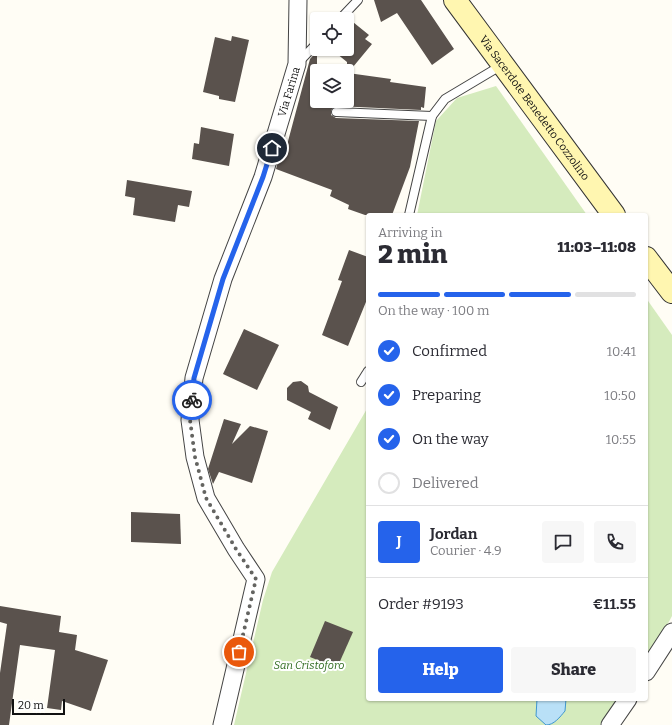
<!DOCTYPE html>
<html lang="en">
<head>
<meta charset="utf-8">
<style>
	body { margin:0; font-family:Bitter,serif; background:#f7f7f7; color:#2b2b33; height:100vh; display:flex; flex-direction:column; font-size:15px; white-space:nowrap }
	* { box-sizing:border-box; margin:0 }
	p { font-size:13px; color:#7c7c81 }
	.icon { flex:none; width:22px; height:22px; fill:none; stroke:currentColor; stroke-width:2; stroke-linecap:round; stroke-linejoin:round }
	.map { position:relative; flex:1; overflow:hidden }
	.side { position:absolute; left:366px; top:213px; width:282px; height:488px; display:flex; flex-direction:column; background:#fff; border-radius:4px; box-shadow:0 1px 3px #0004 }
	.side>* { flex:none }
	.controls { position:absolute; left:310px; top:12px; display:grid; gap:8px }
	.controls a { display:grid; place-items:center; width:44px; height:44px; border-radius:4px; background:#fff; box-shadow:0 1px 3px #0004; font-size:20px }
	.scale { position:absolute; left:12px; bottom:10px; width:53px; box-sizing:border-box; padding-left:4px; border:2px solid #111; border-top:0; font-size:11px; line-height:14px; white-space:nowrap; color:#111; -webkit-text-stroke:3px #fff; paint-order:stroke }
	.pin { position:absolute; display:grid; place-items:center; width:34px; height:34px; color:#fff; margin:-17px; border:2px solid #fff; border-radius:50%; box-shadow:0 1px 4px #0007 }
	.courier { position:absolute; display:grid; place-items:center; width:40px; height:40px; margin:-20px; border:3px solid #2563eb; border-radius:50%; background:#fff; color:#222; box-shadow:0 1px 5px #0007 }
	.overview em { font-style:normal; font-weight:800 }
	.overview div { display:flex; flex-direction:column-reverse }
	.overview { display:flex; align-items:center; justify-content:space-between; height:68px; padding:0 12px }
	h1 { font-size:26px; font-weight:800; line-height:30px }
	.bar { display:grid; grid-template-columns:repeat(4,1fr); gap:6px 4px; align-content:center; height:48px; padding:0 12px }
	.bar i { height:5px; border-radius:3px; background:#e1e1e2 }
	.bar .on { background:#2563eb }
	.bar p { grid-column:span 4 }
	.line { display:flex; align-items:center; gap:10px; padding:0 12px; border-top:1px solid #e1e1e2 }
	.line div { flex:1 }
	.round { display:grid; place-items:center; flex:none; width:42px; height:42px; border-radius:4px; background:#f7f7f7 }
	ol { padding:0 12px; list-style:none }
	li { display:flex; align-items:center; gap:12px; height:44px }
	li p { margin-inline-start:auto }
	li .icon { padding:4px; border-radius:50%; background:#2563eb; color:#fff; stroke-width:4 }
	li:last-child { color:#7c7c81 }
	li i { width:22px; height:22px; border:2px solid #e1e1e2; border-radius:50% }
	.action { display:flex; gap:8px; margin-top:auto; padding:8px 12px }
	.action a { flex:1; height:46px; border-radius:4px; background:#2563eb; color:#fff; font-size:16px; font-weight:800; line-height:46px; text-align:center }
	.action a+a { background:#f7f7f7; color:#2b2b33 }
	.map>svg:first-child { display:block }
	.green { fill:#d5ebbd }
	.water { fill:#b9e0f7; stroke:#3f96cf }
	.building { fill:#5a524d }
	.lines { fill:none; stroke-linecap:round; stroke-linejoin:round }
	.lane-casing { stroke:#444; stroke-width:10 }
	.street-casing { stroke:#444; stroke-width:19 }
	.secondary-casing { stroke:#333; stroke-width:24 }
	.lane { stroke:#fff; stroke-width:8 }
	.street { stroke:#fff; stroke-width:17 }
	.secondary { stroke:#fff6b0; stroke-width:22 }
	.done { stroke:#646461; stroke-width:4; stroke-dasharray:0 7.2 }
	.route { stroke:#2563eb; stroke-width:5 }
	.labels { text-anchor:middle; stroke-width:4; stroke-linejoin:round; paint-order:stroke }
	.street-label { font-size:11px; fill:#111; stroke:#fff }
	.park-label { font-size:11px; font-style:italic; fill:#2f6b1f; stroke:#fff }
</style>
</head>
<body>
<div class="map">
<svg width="672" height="725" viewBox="0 0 672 725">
	<rect width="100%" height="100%" fill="#fffdf5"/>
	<!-- green -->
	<g class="green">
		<path d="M496,86L587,215H417L436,121L457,98Z"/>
		<path d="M646,298L672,335V616L665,629L646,658Z"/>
		<path d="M368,407V699H618L600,725H234L263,600L272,572Z"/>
	</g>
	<!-- water -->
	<path class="water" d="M537,699H566L565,711C560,717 554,725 546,725L536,716Z"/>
	<!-- building -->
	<g class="building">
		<path d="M374,0H421L454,49L432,65L397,13L381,22Z"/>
		<path d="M348,18L369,35L365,39L372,44L348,73L391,79L390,82L426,87L424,108L421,107V110L336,106L333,107L331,111V115L336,118L419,121L410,167L392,215H365L348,209L349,205L330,196L332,190L276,169L283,144L287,145L310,59L317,51V101H347V62L331,49H347V20Z"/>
		<path d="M232,36L249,40L235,102L219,99V96L203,92L215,37L231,41Z"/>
		<path d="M201,127L234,134L229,166L192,159L194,143L199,144Z"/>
		<path d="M127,180L192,191L189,207L178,205L175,222L133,215L135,198L125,196Z"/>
		<path d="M349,250L368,257V297L348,346L322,335L342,281L338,280Z"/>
		<path d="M244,329L279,345L257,390L223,374Z"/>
		<path d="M301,381L308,386L309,392L338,407L330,430L308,419L311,412L287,400V388L293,382Z"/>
		<path d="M224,419L241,424L232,444L250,426L268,431L252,483L219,472L213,484L208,469Z"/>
		<path d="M131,512L180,514L181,544L131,542Z"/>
		<path d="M0,606L61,616L59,632L77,635L75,650L108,660L91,711L62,701L61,710L47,708L55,650L20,645L9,725H0V673L7,624L0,622Z"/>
		<path d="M325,621L353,632L337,668L310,657Z"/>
	</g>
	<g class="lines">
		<defs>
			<g id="lane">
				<path d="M340,19L358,0"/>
				<path d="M299,62L317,43"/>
				<path d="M336,112L432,116"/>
				<path d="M409,215L432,116L445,99L502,65"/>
				<path d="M361,382L368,371"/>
			</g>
			<g id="street">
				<path d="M646,672L672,632"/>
				<path id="s1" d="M222,725L256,579L236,549L206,498L195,457L190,420L194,378L223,279L263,177L297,64L298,0"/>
				<path d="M610,725L628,699"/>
			</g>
			<g id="secondary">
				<path id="s2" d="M455,0L614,215"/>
				<path d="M646,258L672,292"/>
			</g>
		</defs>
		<!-- lane casing -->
		<use href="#lane" class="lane-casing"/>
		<!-- street casing -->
		<use href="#street" class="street-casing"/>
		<!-- secondary casing -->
		<use href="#secondary" class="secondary-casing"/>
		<!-- lane -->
		<use href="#lane" class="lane"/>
		<!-- street -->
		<use href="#street" class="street"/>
		<!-- secondary -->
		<use href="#secondary" class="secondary"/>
	</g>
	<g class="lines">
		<!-- done -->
		<path class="done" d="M192,400L190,420L195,457L206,498L236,549L256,579L239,652"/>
		<!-- route -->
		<path class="route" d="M192,400L194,378L223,279L263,177L272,148"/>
	</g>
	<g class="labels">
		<!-- street labels -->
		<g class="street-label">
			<text dy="4" stroke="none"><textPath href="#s1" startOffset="669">Via Farina</textPath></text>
			<text dy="4" stroke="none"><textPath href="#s2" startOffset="134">Via Sacerdote Benedetto Cozzolino</textPath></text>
		</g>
		<!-- park labels -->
		<g class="park-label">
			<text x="309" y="669">San Cristoforo</text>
		</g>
	</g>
</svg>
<div class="controls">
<a><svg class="icon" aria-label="locate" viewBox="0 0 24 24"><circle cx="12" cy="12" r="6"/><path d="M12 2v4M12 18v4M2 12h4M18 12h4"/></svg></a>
<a><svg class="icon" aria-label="layers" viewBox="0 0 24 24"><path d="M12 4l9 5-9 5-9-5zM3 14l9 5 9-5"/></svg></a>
</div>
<div class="scale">20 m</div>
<div class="pin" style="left:239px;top:652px;background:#ea580c"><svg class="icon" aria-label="bag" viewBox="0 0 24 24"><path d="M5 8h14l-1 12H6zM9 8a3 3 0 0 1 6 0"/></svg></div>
<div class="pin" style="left:272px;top:148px;background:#1f2937"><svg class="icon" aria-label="home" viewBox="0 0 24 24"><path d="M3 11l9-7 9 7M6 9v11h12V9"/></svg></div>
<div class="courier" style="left:192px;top:400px"><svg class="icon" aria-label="bike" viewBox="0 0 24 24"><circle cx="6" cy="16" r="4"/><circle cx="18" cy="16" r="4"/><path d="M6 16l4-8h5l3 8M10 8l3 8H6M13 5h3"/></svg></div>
<section class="side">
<div class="overview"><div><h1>2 min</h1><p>Arriving in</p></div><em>11:03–11:08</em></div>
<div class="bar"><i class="on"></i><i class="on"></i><i class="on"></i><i></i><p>On the way · 100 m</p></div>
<ol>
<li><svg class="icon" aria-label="check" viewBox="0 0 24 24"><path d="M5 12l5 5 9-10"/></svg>Confirmed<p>10:41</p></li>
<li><svg class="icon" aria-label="check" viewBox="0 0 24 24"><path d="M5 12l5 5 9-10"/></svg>Preparing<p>10:50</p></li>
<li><svg class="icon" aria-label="check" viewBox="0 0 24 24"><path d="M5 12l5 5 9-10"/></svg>On the way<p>10:55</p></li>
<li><i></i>Delivered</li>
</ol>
<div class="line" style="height:72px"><b class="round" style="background:#2563eb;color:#fff">J</b><div><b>Jordan</b><p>Courier · 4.9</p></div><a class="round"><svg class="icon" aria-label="chat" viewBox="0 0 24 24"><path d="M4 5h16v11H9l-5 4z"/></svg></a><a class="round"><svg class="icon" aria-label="phone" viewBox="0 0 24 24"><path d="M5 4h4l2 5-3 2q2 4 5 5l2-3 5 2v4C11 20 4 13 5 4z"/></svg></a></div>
<div class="line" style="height:52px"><div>Order #9193</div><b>€11.55</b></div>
<div class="action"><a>Help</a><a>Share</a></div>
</section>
</div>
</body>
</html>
